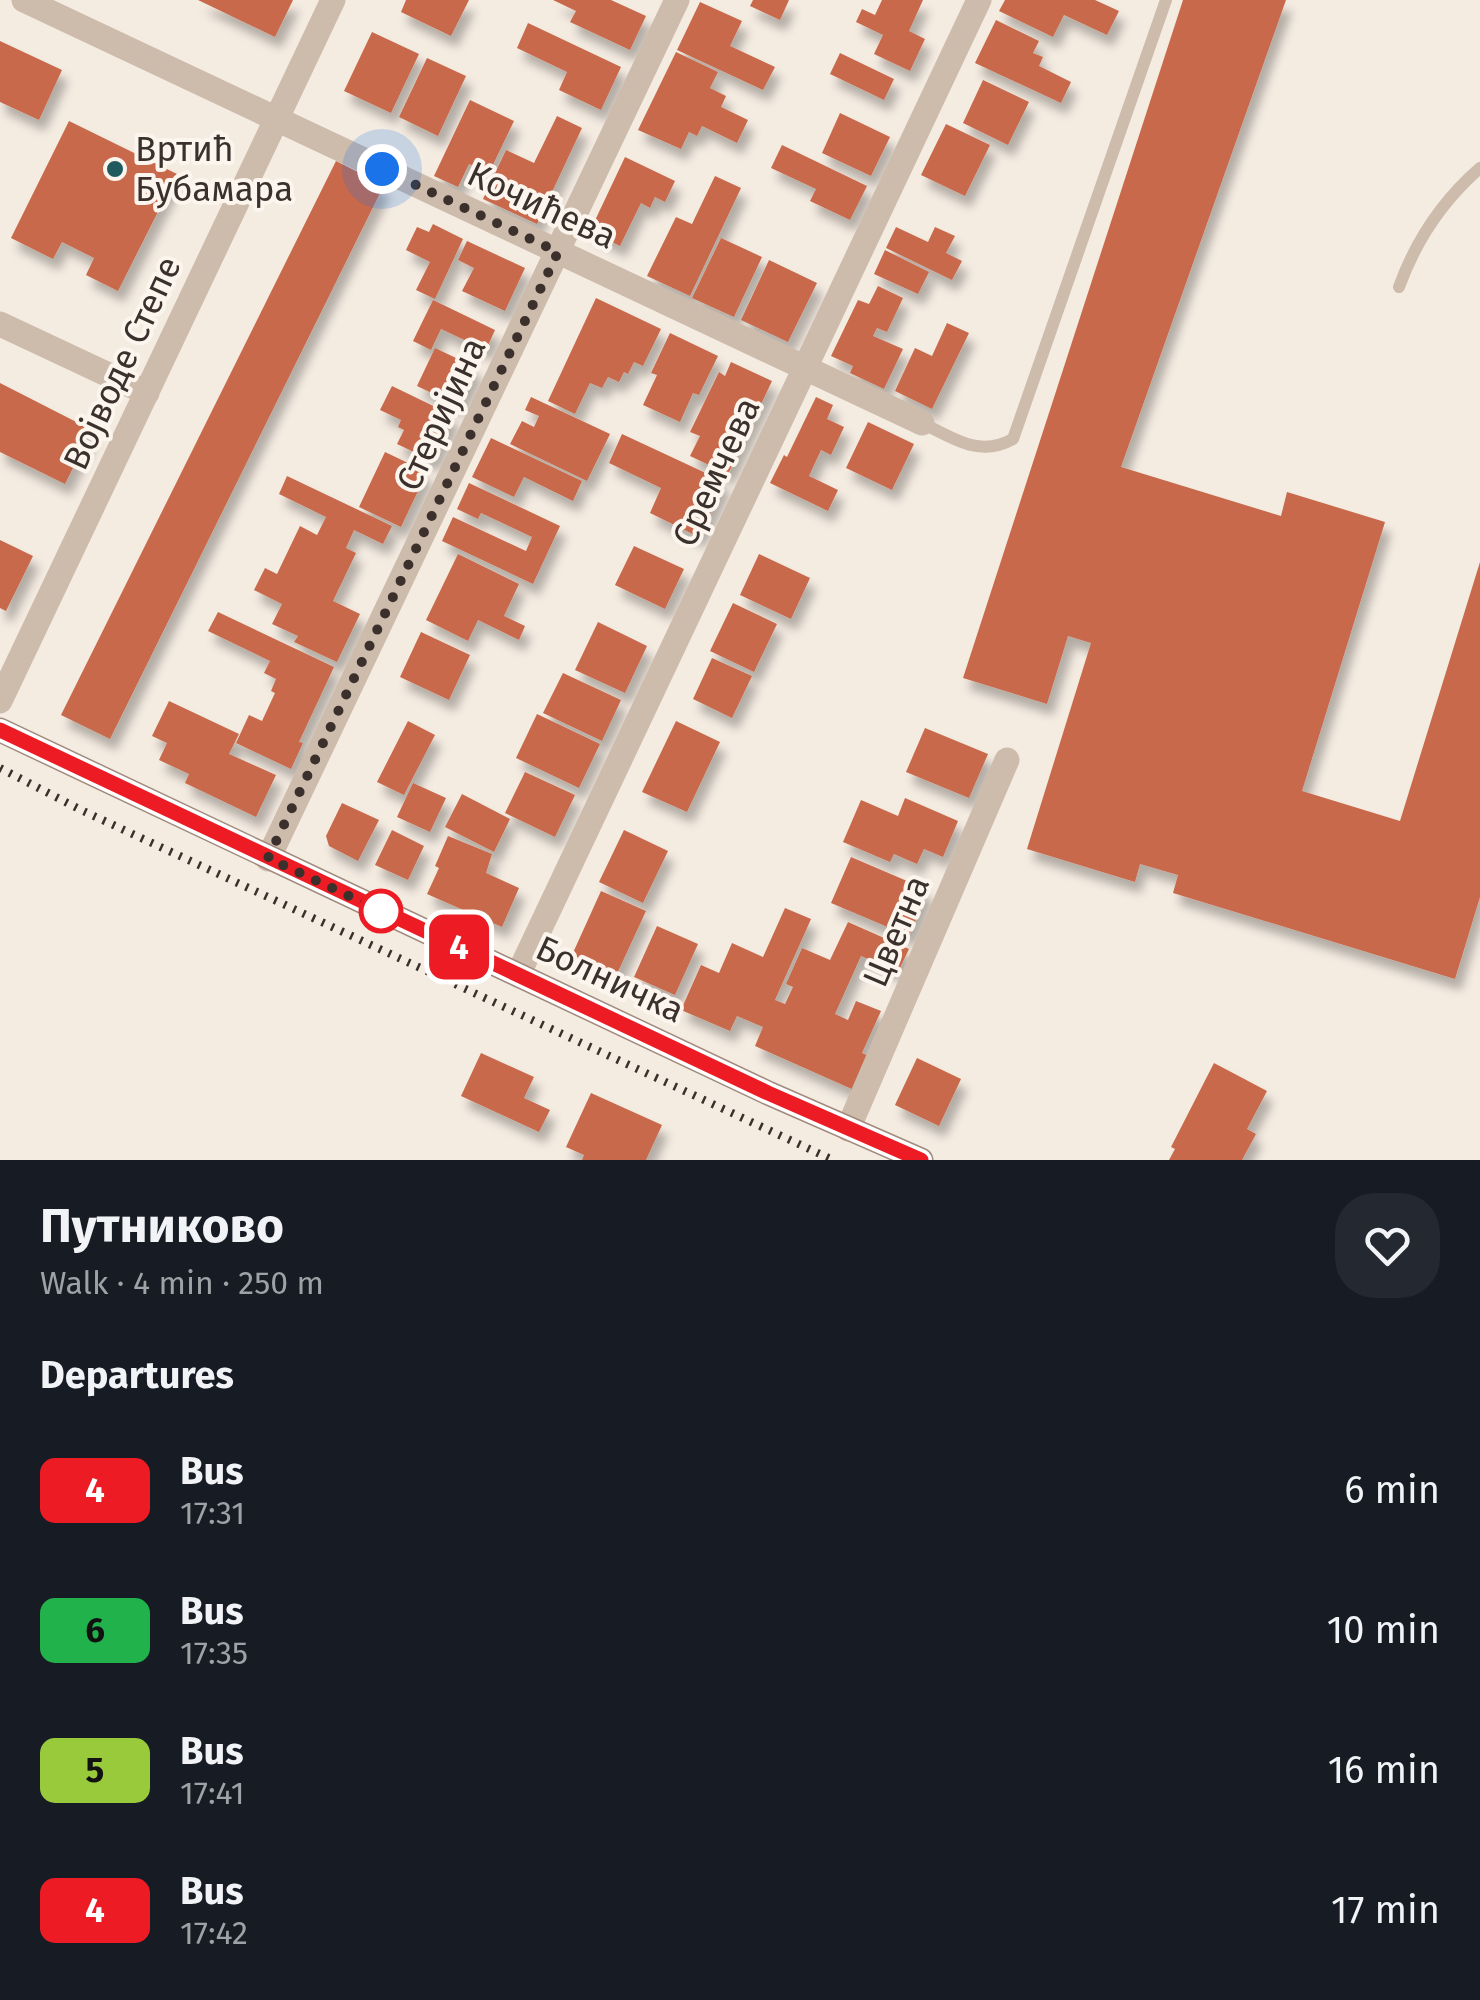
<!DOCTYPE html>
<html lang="en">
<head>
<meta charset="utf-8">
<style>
	body { margin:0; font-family:"Fira Sans",sans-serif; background:#242831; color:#f1f3f6; height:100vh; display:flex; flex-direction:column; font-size:38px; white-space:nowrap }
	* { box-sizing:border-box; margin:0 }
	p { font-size:32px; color:#9ea1a6 }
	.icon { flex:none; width:55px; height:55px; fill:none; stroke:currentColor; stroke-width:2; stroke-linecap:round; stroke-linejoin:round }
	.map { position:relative; height:1160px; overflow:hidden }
	.drawer { display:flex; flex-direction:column; background:#171b24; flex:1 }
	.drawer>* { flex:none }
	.badge { padding:0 20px; border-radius:15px; font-size:35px; line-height:65px }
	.you { position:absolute; width:50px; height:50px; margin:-25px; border:8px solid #fff; border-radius:50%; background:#1a73e8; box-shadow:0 0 0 15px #1a73e833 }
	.map>.badge { position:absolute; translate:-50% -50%; box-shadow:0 0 0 5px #fff }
	h2 { padding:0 40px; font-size:38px; line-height:90px }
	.round { display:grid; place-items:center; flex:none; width:105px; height:105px; border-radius:40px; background:#242831 }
	.head { display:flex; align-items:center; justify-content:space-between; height:170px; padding:0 40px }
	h1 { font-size:48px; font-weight:700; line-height:75px }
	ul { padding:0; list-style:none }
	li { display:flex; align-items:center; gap:30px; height:140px; padding:0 40px }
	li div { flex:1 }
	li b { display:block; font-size:38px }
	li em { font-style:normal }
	li .badge { min-width:110px; font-weight:700; text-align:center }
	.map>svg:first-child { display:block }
</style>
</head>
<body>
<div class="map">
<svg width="1480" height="1160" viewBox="0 0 1480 1160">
	<defs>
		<filter id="shadow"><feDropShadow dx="6" dy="11" stdDeviation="5" flood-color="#0004"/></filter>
	</defs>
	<rect width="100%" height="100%" fill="#f4ebe1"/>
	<path fill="#c8694b" filter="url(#shadow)" d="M 198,0 L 293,0 L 275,37 Z
		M 406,0 L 469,0 L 451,36 L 401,12 Z
		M 553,0 L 611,0 L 646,16 L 630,50 L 570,22 L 576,11 Z
		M 753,0 L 789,0 L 780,20 L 750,6 Z
		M 882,0 L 923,0 L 909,31 L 925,39 L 910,71 L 874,54 L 883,35 L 856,22 L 862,9 L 875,15 Z
		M 1005,0 L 1095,0 L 1119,11 L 1107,35 L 1064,15 L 1053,37 L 999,11 Z
		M 1183,0 L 1286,0 L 1121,467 L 1281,516 L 1287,492 L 1385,522 L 1302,791 L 1400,821 L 1480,562 L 1480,897 L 1455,979 L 1173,893 L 1178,875 L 1140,864 L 1135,882 L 1027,849 L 1091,643 L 1068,636 L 1047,704 L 963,678 Z
		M 700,2 L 742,21 L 730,46 L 775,67 L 763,90 L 677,50 Z
		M 996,20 L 1039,41 L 1033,53 L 1043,57 L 1039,66 L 1071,82 L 1061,103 L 975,63 Z
		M 528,23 L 621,67 L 601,110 L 559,90 L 567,72 L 517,48 Z
		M 372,32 L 419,54 L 391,113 L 344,91 Z
		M 0,41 L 62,70 L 39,120 L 0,102 Z
		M 676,52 L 718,72 L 710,88 L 726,96 L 721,107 L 748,120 L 737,143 L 702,126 L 697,136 L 689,132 L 681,149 L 638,130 Z
		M 840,53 L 894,79 L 884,100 L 830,74 Z
		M 427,58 L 466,76 L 438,136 L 399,117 Z
		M 983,80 L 1029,102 L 1008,145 L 963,123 Z
		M 470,100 L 514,121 L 489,173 L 469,164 L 458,187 L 434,176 Z
		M 840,113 L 890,137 L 871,176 L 822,153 Z
		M 557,116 L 582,128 L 537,224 L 483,199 L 506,150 L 534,163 Z
		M 69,121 L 177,174 L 118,291 L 86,275 L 94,258 L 62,242 L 53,259 L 11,238 Z
		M 946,124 L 990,145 L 965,196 L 921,175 Z
		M 782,145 L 867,186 L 850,220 L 810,201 L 816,189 L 771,168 Z
		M 625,157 L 675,181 L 665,202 L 655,197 L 650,208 L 641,203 L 620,246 L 590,231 Z
		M 336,161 L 384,185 L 110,739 L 61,715 Z
		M 715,176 L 741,188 L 690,296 L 647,276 L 676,217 L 692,224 Z
		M 433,224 L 463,239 L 435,299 L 416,290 L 430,262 L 406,250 L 417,227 L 429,232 Z
		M 896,227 L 928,242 L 935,227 L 955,236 L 946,253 L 962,261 L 952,280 L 886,248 Z
		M 721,238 L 762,257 L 734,317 L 692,298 Z
		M 467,241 L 525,268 L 505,311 L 462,291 L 474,268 L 458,260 Z
		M 885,250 L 929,272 L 918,294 L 874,274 Z
		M 769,260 L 817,283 L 788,342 L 741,320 Z
		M 878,286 L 903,298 L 887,332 L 877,328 L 873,336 L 903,349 L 884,389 L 850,373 L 853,366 L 831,356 L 858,300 L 869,304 Z
		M 596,298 L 661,329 L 643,366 L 634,362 L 628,374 L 624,372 L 619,382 L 608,377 L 602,388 L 590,383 L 575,414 L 548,401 Z
		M 433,300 L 495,330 L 486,350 L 441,329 L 431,350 L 413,341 Z
		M 947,323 L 969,333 L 932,409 L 895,391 L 915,348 L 932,356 Z
		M 670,333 L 718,356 L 699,395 L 693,393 L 680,422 L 643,405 L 657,375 L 651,373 Z
		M 435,348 L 477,368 L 459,406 L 417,386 Z
		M 731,362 L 772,381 L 728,474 L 690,456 L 700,436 L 690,432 L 719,372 L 725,376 Z
		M 0,383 L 92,430 L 65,484 L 0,452 Z
		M 392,386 L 454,416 L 433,461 L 397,444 L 404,430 L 398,427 L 401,420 L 380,410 Z
		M 531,397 L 610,434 L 587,481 L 510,444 L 522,421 L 534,427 L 539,416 L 525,410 Z
		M 816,397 L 833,405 L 827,419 L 844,427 L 831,455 L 821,450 L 809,476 L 838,490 L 828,511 L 770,483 L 784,455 L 787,457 Z
		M 868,422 L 914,444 L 892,490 L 846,468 Z
		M 622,434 L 725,482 L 699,537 L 650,513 L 661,488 L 609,463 Z
		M 491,438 L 582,481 L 573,501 L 524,477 L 514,497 L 472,477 Z
		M 385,452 L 427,472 L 401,527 L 359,507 Z
		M 287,476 L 392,526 L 383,544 L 354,530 L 346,548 L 356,553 L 333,601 L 360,614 L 337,662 L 294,642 L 298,636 L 272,624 L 282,604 L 254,590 L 265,568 L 277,574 L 300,526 L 317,535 L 326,517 L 279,494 Z
		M 469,483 L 560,526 L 533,584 L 442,541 L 453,517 L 526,551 L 532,537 L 481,513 L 478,519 L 457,509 Z
		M 0,540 L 33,556 L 6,611 L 0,608 Z
		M 634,546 L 684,569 L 665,609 L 615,585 Z
		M 458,554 L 519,584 L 504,616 L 525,626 L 519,640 L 478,620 L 468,641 L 426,620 Z
		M 759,554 L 810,578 L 791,619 L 740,595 Z
		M 733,603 L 777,624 L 754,672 L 710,651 Z
		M 218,612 L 334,667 L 299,742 L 303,743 L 291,769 L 236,743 L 249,715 L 262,721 L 275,693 L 271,691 L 276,679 L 264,673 L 270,661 L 208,631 Z
		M 598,622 L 647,646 L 625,693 L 575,670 Z
		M 421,632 L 470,655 L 449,700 L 400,677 Z
		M 712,658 L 752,676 L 732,718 L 693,699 Z
		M 563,673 L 621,700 L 602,741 L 543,713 Z
		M 169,701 L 239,734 L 229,754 L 276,775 L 256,817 L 185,783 L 189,774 L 159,760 L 167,743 L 152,736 Z
		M 537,714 L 600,744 L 579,788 L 516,758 Z
		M 408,721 L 435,735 L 404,795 L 377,782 Z
		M 676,721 L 720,742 L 687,812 L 642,792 Z
		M 925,728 L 988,754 L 969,798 L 906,772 Z
		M 525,772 L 575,795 L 555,837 L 505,813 Z
		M 413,783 L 446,798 L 430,832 L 397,817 Z
		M 462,794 L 510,819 L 494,852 L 445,827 Z
		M 905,798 L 958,821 L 943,857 L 924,849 L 917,864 L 894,854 L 890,862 L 843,842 L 861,800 L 898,816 Z
		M 342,803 L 379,820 L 358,861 L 329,846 L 326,836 Z
		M 392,830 L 424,846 L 408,880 L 375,865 Z
		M 624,830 L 668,851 L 643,903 L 599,882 Z
		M 448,836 L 492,854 L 486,873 L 519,888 L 502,927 L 427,894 L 439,868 L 435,866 Z
		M 851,857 L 928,890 L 909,936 L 831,903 Z
		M 601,891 L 646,911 L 616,976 L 572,955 Z
		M 785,908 L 811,919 L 775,1000 L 785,1004 L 793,987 L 786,984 L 802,948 L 830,960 L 848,922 L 909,949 L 898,972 L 861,956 L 835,1014 L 848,1020 L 856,1001 L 881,1011 L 862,1053 L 869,1056 L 854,1090 L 755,1046 L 763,1027 L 737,1016 L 730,1031 L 681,1010 L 701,965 L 719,973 L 732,943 L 763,957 Z
		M 657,926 L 698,944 L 675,995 L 634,977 Z
		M 481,1053 L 534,1077 L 524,1098 L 550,1110 L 539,1132 L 461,1096 Z
		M 917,1058 L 961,1079 L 939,1126 L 895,1105 Z
		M 1214,1063 L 1267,1091 L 1247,1129 L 1256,1134 L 1242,1160 L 1169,1160 L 1175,1149 L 1171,1147 Z
		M 591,1093 L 662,1125 L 646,1160 L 582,1160 L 584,1155 L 566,1147 Z"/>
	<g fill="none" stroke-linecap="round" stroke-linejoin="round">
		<path stroke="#cdbbac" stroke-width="12" d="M 1399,287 C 1416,240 1442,201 1480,168
			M 922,423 C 953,438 979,458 1013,439 L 1166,0"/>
		<path stroke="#cdbbac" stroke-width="25" d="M 24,0 L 922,423
			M 0,324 L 147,393
			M 0,701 L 333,0
			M 268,859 L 677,0
			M 518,975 L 979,0
			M 848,1129 L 1007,760"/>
		<path stroke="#a18a7d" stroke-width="25" d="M 0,730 L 768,1093 L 921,1160"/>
		<path stroke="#3b302b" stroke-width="8" stroke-dasharray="2.5 8" stroke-linecap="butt" d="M 0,768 L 81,810 L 833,1160"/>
	</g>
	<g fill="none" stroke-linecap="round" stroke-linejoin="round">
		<defs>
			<path id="line" d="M 0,730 L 768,1093 L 921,1160"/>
		</defs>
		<use href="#line" stroke="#fff" stroke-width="22"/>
		<use href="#line" stroke="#ed1c24" stroke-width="15"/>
		<path stroke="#3b302b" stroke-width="10" stroke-dasharray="0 18" d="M 381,911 L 268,858 L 558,252 L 382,169"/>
	</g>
	<circle fill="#1f5a5e" stroke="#fbf5ee" stroke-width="4" cx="115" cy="169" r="10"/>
	<circle fill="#fff" stroke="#ed1c24" stroke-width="5" cx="381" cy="911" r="20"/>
	<g text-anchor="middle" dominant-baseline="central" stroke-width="8" stroke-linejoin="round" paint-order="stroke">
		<g font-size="35" fill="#3b302b" stroke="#fbf5ee" text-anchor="start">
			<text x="135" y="149">Вртић<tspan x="135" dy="40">Бубамара</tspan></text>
		</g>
		<g font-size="35" fill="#3b302b" stroke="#fbf5ee">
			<text transform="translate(542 205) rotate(25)">Кочићева</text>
			<text transform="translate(122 363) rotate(-65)">Војводе Степе</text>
			<text transform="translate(441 414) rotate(-65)">Стеријина</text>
			<text transform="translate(716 472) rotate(-65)">Сремчева</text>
			<text transform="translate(896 931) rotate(-67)">Цветна</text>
			<text transform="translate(610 979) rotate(25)">Болничка</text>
		</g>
	</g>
</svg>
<div class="you" style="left:382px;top:169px"></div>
<b class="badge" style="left:459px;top:947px;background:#ed1c24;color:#fff">4</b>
</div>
<section class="drawer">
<div class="head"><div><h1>Путниково</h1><p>Walk · 4 min · 250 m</p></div><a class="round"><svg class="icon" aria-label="heart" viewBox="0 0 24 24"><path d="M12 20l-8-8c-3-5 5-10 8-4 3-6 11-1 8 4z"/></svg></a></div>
<h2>Departures</h2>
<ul>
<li><span class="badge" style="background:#ed1c24;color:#fff">4</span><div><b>Bus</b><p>17:31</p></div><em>6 min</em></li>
<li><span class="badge" style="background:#22b24c;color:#111">6</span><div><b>Bus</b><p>17:35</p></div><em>10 min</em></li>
<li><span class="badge" style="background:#99ca3c;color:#111">5</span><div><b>Bus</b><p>17:41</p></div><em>16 min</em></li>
<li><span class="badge" style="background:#ed1c24;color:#fff">4</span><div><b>Bus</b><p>17:42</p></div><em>17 min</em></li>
</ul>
</section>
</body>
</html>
